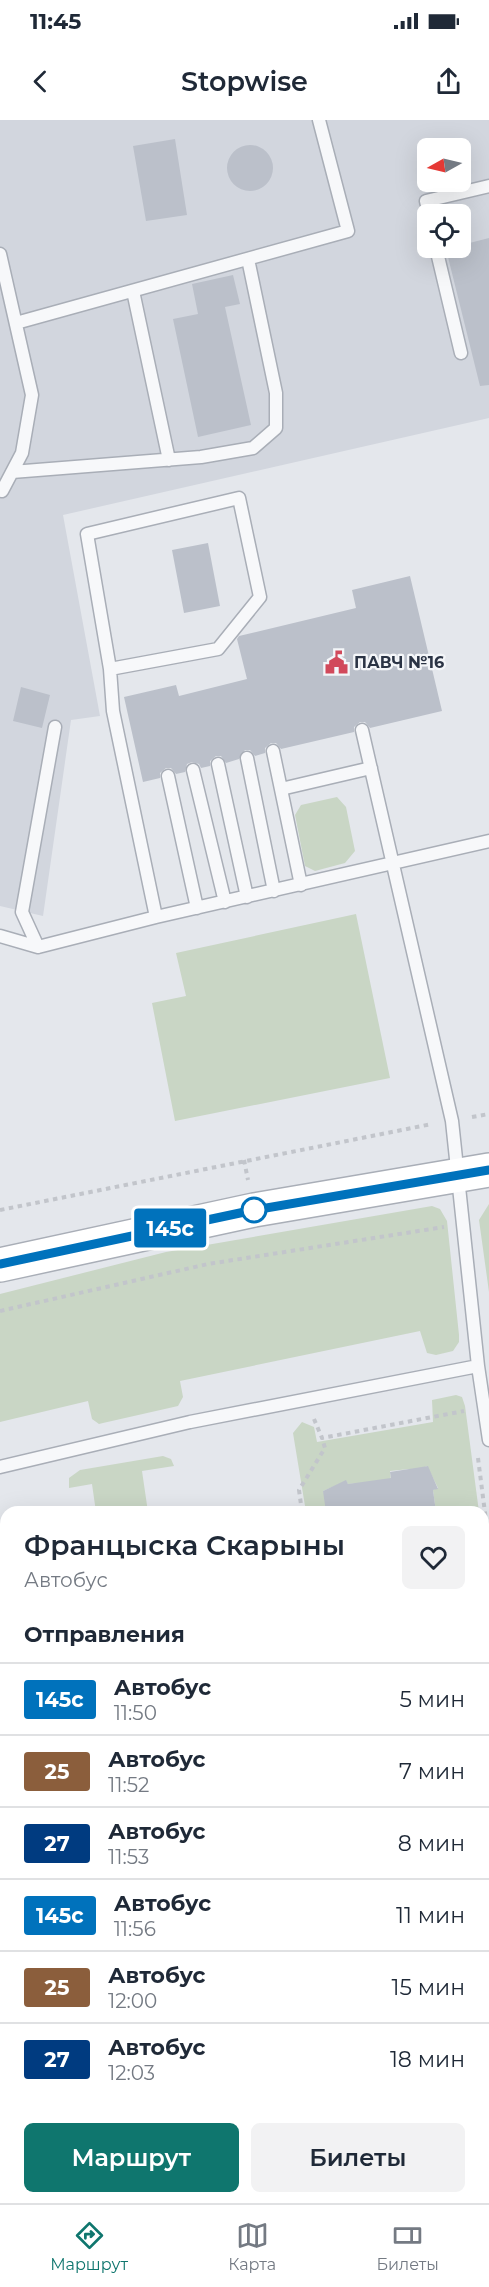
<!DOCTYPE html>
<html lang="ru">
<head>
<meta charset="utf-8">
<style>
	body { margin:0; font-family:Montserrat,sans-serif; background:#f2f2f3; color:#1f2937; height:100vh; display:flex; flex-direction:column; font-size:22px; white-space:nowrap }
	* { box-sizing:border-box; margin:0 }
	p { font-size:20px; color:#747a83 }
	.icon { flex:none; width:33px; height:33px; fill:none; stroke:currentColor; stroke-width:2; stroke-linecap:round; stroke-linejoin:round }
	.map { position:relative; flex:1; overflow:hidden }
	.drawer { position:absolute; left:0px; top:1386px; width:489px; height:698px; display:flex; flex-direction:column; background:#fff; border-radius:18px 18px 0 0; box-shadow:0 6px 24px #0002 }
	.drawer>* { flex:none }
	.badge { padding:0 12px; border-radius:4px; font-size:21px; line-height:39px }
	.needle { width:39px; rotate:262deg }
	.buttons { position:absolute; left:417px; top:18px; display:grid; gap:12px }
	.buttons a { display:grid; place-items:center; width:54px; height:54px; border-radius:9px; background:#fff; box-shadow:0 6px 24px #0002; font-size:30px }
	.map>.badge { position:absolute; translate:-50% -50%; box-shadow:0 0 0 3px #fff }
	h2 { padding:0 24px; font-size:22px; line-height:54px }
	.round { display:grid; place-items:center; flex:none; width:63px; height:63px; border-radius:9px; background:#f2f2f3 }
	.overview { display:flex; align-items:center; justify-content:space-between; height:102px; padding:0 24px }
	h1 { font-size:28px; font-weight:600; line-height:45px }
	.primary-button { display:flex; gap:12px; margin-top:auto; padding:12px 24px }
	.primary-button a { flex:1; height:69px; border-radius:9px; background:#0f766e; color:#fff; font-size:24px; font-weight:600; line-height:69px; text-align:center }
	.primary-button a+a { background:#f2f2f3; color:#1f2937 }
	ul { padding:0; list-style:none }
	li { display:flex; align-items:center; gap:18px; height:72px; padding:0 24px; border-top:2px solid #e0e1e3 }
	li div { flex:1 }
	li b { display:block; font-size:22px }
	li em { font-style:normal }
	li .badge { min-width:66px; font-weight:700; text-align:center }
	.status { display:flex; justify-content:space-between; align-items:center; height:42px; padding:0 30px; background:#fff; direction:ltr }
	.status svg { height:16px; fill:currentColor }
	header { display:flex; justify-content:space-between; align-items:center; height:78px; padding:0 24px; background:#fff; font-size:27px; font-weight:600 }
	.tab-bar { display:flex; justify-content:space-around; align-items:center; height:84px; border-top:2px solid #e0e1e3; background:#fff; font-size:16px; color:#747a83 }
	.tab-bar a { display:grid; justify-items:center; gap:3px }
	.tab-bar .on { color:#0f766e }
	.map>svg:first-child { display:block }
</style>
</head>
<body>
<div class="status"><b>11:45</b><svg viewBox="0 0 49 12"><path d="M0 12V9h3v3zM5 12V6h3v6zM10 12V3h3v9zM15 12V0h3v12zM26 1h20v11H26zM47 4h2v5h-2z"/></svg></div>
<header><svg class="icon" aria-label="back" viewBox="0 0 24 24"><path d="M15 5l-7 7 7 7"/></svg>Stopwise<svg class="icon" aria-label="share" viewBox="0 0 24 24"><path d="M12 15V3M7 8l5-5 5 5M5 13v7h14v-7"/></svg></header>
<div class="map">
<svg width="489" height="2083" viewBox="0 0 489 2083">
	<rect width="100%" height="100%" fill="#e4e7ec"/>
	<path fill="#d2d6de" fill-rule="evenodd" d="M 0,0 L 489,0 L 489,298 L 63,395 L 100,596 L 71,600 L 43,796 L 0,786 ZM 428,28 L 460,28 L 460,62 L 428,62 ZM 428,94 L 460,94 L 460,128 L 428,128 Z
		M 483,1751 L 489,1753 L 489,2083 L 236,2083 L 235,2078 L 483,2078 Z"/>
	<path fill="#c9d6c5" d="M 337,677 L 346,687 L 355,731 L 345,743 L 315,751 L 305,746 L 295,695 L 301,685 Z
		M 356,794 L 390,958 L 175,1001 L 152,883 L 186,876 L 176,833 Z
		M 489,1084 L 489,1172 L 479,1100 Z
		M 432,1086 L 440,1089 L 447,1101 L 459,1215 L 459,1222 L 453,1231 L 436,1235 L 427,1233 L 420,1211 L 180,1261 L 183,1277 L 178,1286 L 103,1303 L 99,1304 L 92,1299 L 88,1281 L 0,1302 L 0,1174 L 166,1132 Z
		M 456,1275 L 462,1277 L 465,1286 L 479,1392 L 436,1392 L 433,1370 L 438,1368 L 427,1346 L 411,1353 L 409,1349 L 390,1351 L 391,1361 L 348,1364 L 346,1361 L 323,1371 L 327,1379 L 326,1392 L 306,1392 L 293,1313 L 302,1302 L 314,1307 L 317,1322 L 433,1302 L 432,1280 Z
		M 163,1336 L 171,1339 L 174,1346 L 142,1351 L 148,1392 L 96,1392 L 92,1364 L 69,1368 L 69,1358 L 80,1350 Z
		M 483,1423 L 489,1469 L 489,1598 L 483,1596 Z
		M 0,1502 L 6,1503 L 6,1768 L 0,1744 Z
		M 483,1608 L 489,1608 L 489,1682 L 483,1681 Z
		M 483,1684 L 489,1686 L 489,1753 L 483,1751 Z
		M 76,2078 L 168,2078 L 169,2083 L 77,2083 Z"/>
	<path fill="#bbc0ca" d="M 175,19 L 187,95 L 146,101 L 133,26 Z
		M227 48a23 23 0 1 1 46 0a23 23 0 1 1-46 0Z
		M 489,118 L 489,265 L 480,266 L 446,129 Z
		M 233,155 L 240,184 L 225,187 L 251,305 L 198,317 L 173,199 L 198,194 L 192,164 Z
		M 208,423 L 220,486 L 184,493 L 172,430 Z
		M 410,456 L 442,591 L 370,608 L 365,602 L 360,602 L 354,607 L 354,612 L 281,629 L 276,623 L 271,623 L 265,628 L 265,633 L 255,636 L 250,630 L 245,630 L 239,639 L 226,643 L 221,636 L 216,636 L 210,641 L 210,646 L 201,648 L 199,644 L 192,642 L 187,644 L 185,652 L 176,654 L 171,648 L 166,648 L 160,653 L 160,658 L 143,662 L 124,577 L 176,565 L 179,576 L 247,559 L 237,519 L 239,516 L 356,488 L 352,470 Z
		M 21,567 L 50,575 L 42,608 L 13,601 Z
		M 428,1346 L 438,1369 L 433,1370 L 436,1392 L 326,1392 L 323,1371 L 346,1360 L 348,1364 L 391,1358 L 390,1352 Z"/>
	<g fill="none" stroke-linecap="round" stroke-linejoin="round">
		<defs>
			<path id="service" d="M 429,94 L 426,81 L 489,66
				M 436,128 L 461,233
				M 0,134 L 32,275 L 22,333 L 2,371
				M 133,171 L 169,340
				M 16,203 L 348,111 L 319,0
				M 12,352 L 201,337 L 253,328 L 276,308 L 276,273 L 248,139
				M 110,549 L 218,529 L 260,477 L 239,378 L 87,414 L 110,549 L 113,591 L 156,797
				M 362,610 L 452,1001 L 478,1246 L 489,1320
				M 273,631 L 301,765
				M 247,638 L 274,771
				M 218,644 L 247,777
				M 193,650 L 225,782
				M 168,656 L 197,788
				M 281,669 L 371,648
				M 0,816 L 38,827 L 156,797 L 489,721
				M 38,827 L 22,792 L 55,607
				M 0,1347 L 190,1302 L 478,1246
				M 310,2083 L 314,2078"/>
			<path id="secondary" d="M 0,1145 L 254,1090 L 489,1050"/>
		</defs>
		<use href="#service" stroke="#a9aeb7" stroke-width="15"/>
		<use href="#secondary" stroke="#a9aeb7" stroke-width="36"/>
		<path stroke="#c2c5cb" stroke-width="4" stroke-dasharray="4.5 4.5" stroke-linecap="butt" d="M 472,997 L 489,994
			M 244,1040 L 248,1060
			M 0,1090 L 432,1004
			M 0,1191 L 208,1144 L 444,1107
			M 314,1299 L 322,1318 L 464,1291
			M 478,1338 L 489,1424
			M 302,1392 L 299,1370 L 325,1328 L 322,1318
			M 0,1492 L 6,1494
			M 483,1601 L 489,1602
			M 483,1683 L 489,1684
			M 177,2078 L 178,2083
			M 276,2083 L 280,2078"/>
		<use href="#service" stroke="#f7f8fa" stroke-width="12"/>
		<use href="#secondary" stroke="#fff" stroke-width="33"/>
	</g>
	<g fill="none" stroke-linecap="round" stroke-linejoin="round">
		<defs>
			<path id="line" d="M 0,1144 L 254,1090 L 489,1050"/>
		</defs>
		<use href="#line" stroke="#fff" stroke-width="14"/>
		<use href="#line" stroke="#0072bc" stroke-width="9"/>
	</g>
	<defs>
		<symbol id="civic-bare" viewBox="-9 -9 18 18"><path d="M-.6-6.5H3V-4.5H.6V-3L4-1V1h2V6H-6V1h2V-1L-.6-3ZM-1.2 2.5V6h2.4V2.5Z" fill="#d1495b" stroke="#f4f6f9" stroke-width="2.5" paint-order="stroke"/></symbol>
	</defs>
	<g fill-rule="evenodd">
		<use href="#civic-bare" x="320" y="526" width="33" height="33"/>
	</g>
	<circle fill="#fff" stroke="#0072bc" stroke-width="3" cx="254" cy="1090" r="12"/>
	<g text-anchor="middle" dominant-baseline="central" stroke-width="4.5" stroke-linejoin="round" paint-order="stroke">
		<g font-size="16" font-weight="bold" fill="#2b3445" stroke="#f4f6f9" text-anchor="start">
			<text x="354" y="542">ПАВЧ №16</text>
		</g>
	</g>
</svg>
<div class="buttons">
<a><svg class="needle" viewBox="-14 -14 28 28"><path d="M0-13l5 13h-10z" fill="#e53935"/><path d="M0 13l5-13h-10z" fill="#747a83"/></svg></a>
<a><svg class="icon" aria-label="locate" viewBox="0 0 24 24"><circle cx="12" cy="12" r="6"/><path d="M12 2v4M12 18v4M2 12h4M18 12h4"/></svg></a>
</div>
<b class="badge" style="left:170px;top:1108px;background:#0072bc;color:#fff">145с</b>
<section class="drawer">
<div class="overview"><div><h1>Францыска Скарыны</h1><p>Автобус</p></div><a class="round"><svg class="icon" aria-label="heart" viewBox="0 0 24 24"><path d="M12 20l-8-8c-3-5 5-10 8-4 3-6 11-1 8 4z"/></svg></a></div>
<h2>Отправления</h2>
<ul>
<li><span class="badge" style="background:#0072bc;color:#fff">145с</span><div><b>Автобус</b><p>11:50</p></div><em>5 мин</em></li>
<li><span class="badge" style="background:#8b5e3c;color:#fff">25</span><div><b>Автобус</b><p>11:52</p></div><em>7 мин</em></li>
<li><span class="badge" style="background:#003b80;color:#fff">27</span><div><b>Автобус</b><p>11:53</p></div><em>8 мин</em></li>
<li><span class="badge" style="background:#0072bc;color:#fff">145с</span><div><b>Автобус</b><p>11:56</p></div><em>11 мин</em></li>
<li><span class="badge" style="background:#8b5e3c;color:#fff">25</span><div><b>Автобус</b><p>12:00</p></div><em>15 мин</em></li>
<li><span class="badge" style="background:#003b80;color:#fff">27</span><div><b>Автобус</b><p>12:03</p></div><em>18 мин</em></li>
</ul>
<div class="primary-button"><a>Маршрут</a><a>Билеты</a></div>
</section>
</div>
<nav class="tab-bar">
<a class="on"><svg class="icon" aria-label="directions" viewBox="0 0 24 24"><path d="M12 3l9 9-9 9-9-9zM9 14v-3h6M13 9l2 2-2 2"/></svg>Маршрут</a>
<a><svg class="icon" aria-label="map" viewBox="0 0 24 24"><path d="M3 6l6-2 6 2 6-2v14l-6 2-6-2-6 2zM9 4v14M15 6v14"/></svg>Карта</a>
<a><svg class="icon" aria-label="tickets" viewBox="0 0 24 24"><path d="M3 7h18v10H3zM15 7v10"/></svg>Билеты</a>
</nav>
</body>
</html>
